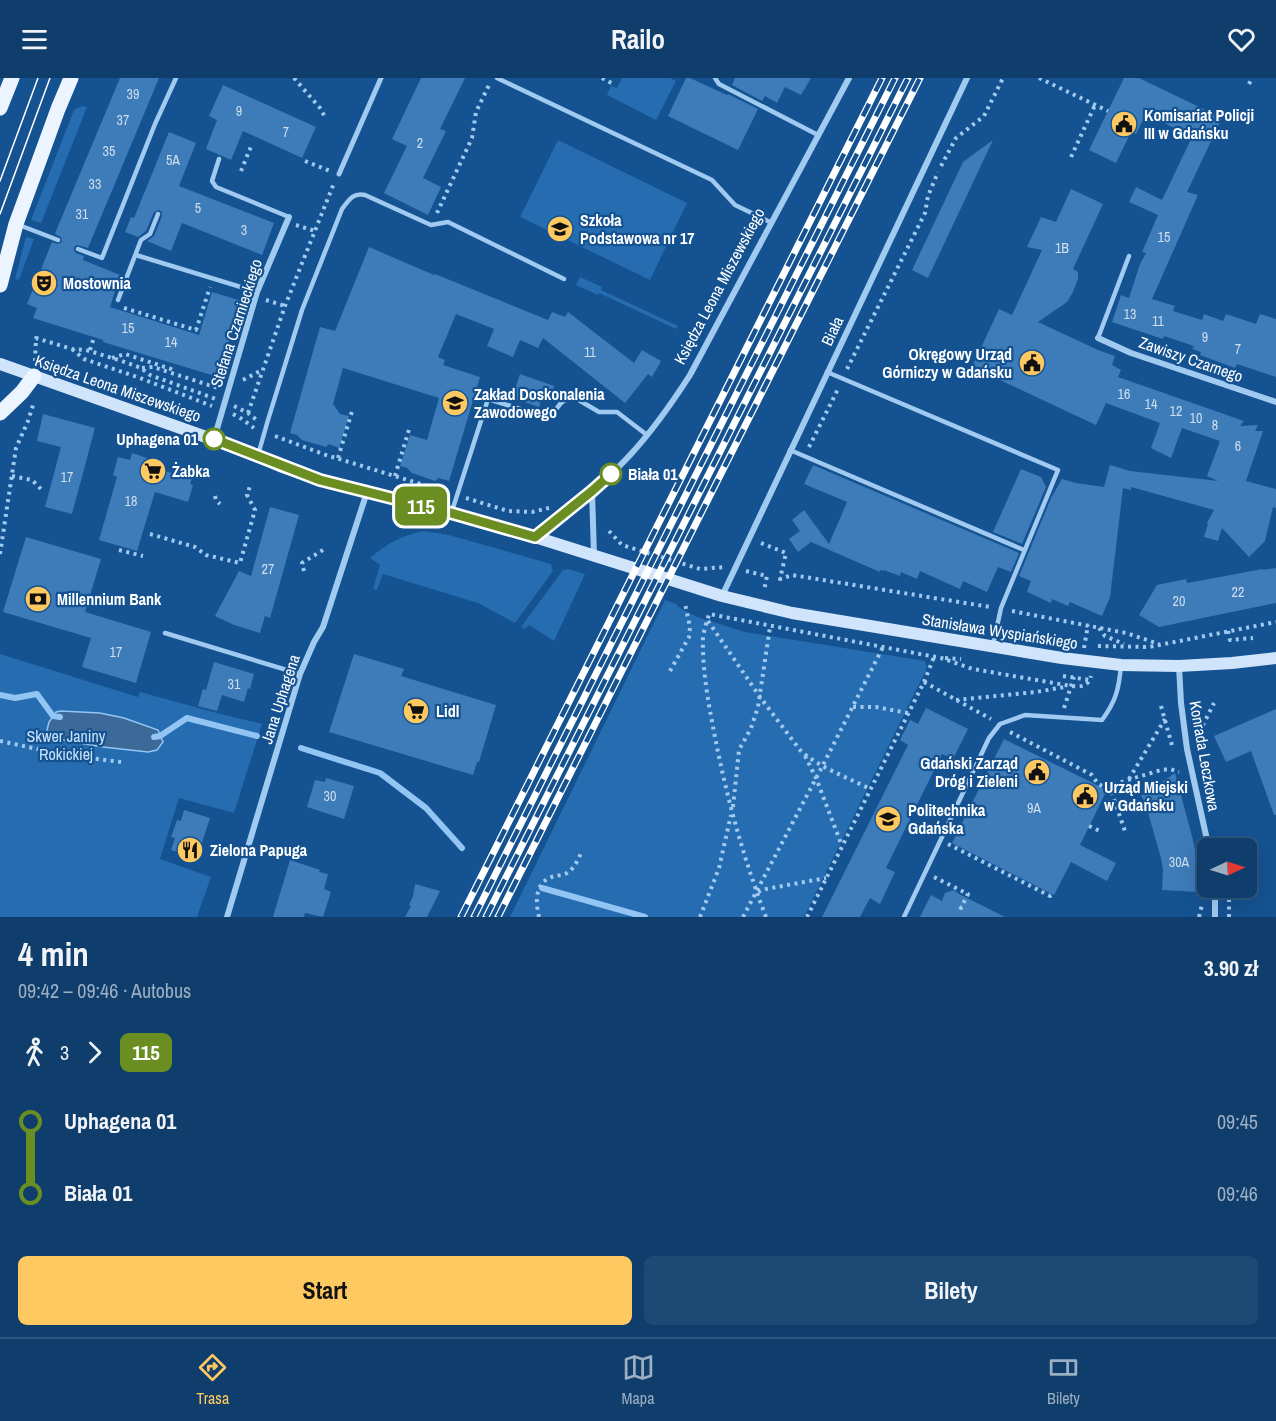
<!DOCTYPE html>
<html lang="pl">
<head>
<meta charset="utf-8">
<style>
	body { margin:0; font-family:"Archivo Narrow",sans-serif; background:#1d4975; color:#f1f3f6; height:100vh; display:flex; flex-direction:column; font-size:22px; white-space:nowrap }
	* { box-sizing:border-box; margin:0 }
	p { font-size:20px; color:#9baec2 }
	.icon { flex:none; width:33px; height:33px; fill:none; stroke:currentColor; stroke-width:2; stroke-linecap:round; stroke-linejoin:round }
	.map { position:relative; height:839px; overflow:hidden }
	.drawer { display:flex; flex-direction:column; background:#0f3e6d; flex:1 }
	.drawer>* { flex:none }
	.badge { padding:0 12px; border-radius:9px; font-size:21px; line-height:39px }
	.needle { width:39px; rotate:86deg }
	.fabs { position:absolute; left:1197px; top:760px; display:grid; gap:12px }
	.fabs a { display:grid; place-items:center; width:60px; height:60px; border-radius:9px; background:#0f3e6d; box-shadow:0 6px 24px #0002,0 0 0 2px #2f5780; font-size:30px }
	.map>.badge { position:absolute; translate:-50% -50%; box-shadow:0 0 0 3px #fff }
	.legs { display:flex; align-items:center; gap:9px; height:66px; padding:0 18px; font-size:20px }
	.legs p { margin-inline-start:auto }
	.headline { display:flex; align-items:center; justify-content:space-between; height:102px; padding:0 18px }
	h1 { font-size:33px; font-weight:700; line-height:45px }
	.button { display:flex; gap:12px; margin-top:auto; padding:12px 18px }
	.button a { flex:1; height:69px; border-radius:9px; background:#ffc961; color:#111; font-size:24px; font-weight:700; line-height:69px; text-align:center }
	.button a+a { background:#1d4975; color:#f1f3f6 }
	ul { padding:0 18px; list-style:none }
	li { display:flex; align-items:center; gap:21px; height:72px; font-size:22px }
	li i { display:grid; place-items:center; width:9px; height:100%; margin:0 8px; background:currentColor }
	li i::after { content:''; width:15px; height:15px; margin:-8px; border:4px solid; border-radius:50%; background:#0f3e6d }
	li p { margin-inline-start:auto }
	li:first-child i { background:linear-gradient(#0000 50%,currentColor 0) }
	li:last-child i { background:linear-gradient(currentColor 50%,#0000 0) }
	header { display:flex; justify-content:space-between; align-items:center; height:78px; padding:0 18px; background:#0f3e6d; font-size:27px; font-weight:700 }
	.dock { display:flex; justify-content:space-around; align-items:center; height:84px; border-top:2px solid #2f5780; background:#0f3e6d; font-size:16px; color:#9baec2 }
	.dock a { display:grid; justify-items:center; gap:3px }
	.dock .on { color:#ffc961 }
	.map>svg:first-child { display:block }
</style>
</head>
<body>
<header><svg class="icon" aria-label="menu" viewBox="0 0 24 24"><path d="M4 6h16M4 12h16M4 18h16"/></svg>Railo<svg class="icon" aria-label="heart" viewBox="0 0 24 24"><path d="M12 20l-8-8c-3-5 5-10 8-4 3-6 11-1 8 4z"/></svg></header>
<div class="map">
<svg width="1276" height="839" viewBox="0 0 1276 839">
	<rect width="100%" height="100%" fill="#145291"/>
	<path fill="#266cb0" d="M 622,0 L 670,0 L 676,3 L 656,42 L 607,17 L 611,8 L 617,10 Z
		M 82,28 L 87,29 L 41,145 L 31,142 L 74,32 Z
		M 558,62 L 687,125 L 650,202 L 520,139 Z
		M 26,159 L 34,161 L 19,202 L 15,201 Z
		M 580,199 L 602,209 L 601,212 L 678,248 L 676,251 L 599,215 L 598,217 L 576,207 Z
		M 423,453 L 449,457 L 551,486 L 553,493 L 515,545 L 478,525 L 383,496 L 377,512 L 373,511 L 380,487 L 370,480 C 386,466 403,457 423,453 Z
		M 568,491 L 585,496 L 554,563 L 529,547 L 525,551 L 521,549 L 563,492 Z
		M 665,522 L 676,526 L 680,530 L 697,539 L 745,554 L 925,583 L 927,590 L 804,839 L 510,839 Z
		M 0,576 L 138,619 L 140,614 L 213,634 L 262,646 L 234,735 L 179,720 L 160,781 L 211,799 L 197,839 L 0,839 Z"/>
	<path fill="#3c6997" stroke="#93c5f4" stroke-width="1.5" d="M 61,633 L 100,635 L 124,640 L 158,652 L 163,664 L 157,672 L 148,674 L 103,669 L 67,663 L 51,658 L 47,652 L 49,644 L 56,634 Z"/>
	<g fill="none" stroke-linecap="round" stroke-linejoin="round">
		<path stroke="#93c5f4" stroke-width="6" d="M 0,617 L 15,620 L 37,616 L 53,638 L 60,639
			M 154,659 L 160,658 L 187,640 L 257,658
			M 301,670 L 380,695 L 426,730 L 462,770
			M 542,810 L 645,839"/>
	</g>
	<path fill="#3d7bb9" d="M 120,0 L 159,0 L 88,170 L 77,167 L 74,169 L 74,172 L 76,175 L 84,178 L 83,182 L 120,197 L 110,229 L 199,257 L 212,214 L 242,223 L 218,299 L 103,264 L 103,262 L 33,240 L 37,230 L 27,226 L 52,164 L 58,166 L 62,164 L 61,159 L 55,156 L 56,153 Z
		M 421,0 L 465,0 L 440,51 L 446,53 L 423,100 L 441,109 L 428,137 L 384,115 L 407,68 L 392,61 Z
		M 686,0 L 690,0 L 727,17 L 728,16 L 758,31 L 738,72 L 668,38 Z
		M 735,0 L 811,0 L 801,17 L 785,9 L 777,25 L 765,18 L 762,23 L 732,7 Z
		M 1124,0 L 1139,0 L 1222,40 L 1187,114 L 1198,117 L 1152,221 L 1175,228 L 1173,233 L 1202,242 L 1204,236 L 1223,243 L 1226,236 L 1256,246 L 1260,236 L 1276,241 L 1276,299 L 1237,286 L 1235,290 L 1200,277 L 1201,274 L 1192,271 L 1194,268 L 1164,258 L 1163,261 L 1112,244 L 1121,217 L 1129,220 L 1140,186 L 1146,175 L 1142,174 L 1158,137 L 1129,124 L 1136,109 L 1162,122 L 1192,59 L 1146,36 L 1136,56 L 1131,54 L 1116,85 L 1089,72 Z
		M 223,7 L 316,49 L 302,80 L 243,53 L 231,82 L 206,71 L 217,42 L 209,38 Z
		M 169,54 L 196,65 L 179,108 L 274,145 L 262,177 L 182,145 L 171,173 L 147,163 L 154,158 L 162,138 L 162,134 L 159,132 L 154,134 L 146,153 L 138,159 L 125,154 L 131,139 L 134,140 Z
		M 993,62 L 928,200 L 912,192 L 963,84 Z
		M 1071,111 L 1103,126 L 1073,191 L 1078,194 L 1078,201 L 1072,216 L 1067,224 L 1038,244 L 1098,272 L 1115,278 L 1112,287 L 1121,292 L 1118,299 L 1244,343 L 1240,348 L 1258,347 L 1255,353 L 1263,353 L 1246,403 L 1276,411 L 1276,430 L 1273,429 L 1265,463 L 1249,479 L 1222,450 L 1218,463 L 1204,459 L 1208,446 L 1207,445 L 1214,432 L 1131,409 L 1131,412 L 1123,410 L 1110,519 L 1102,538 L 1070,524 L 1068,528 L 1052,521 L 1051,525 L 1027,514 L 1031,503 L 1019,498 L 1051,420 L 1062,401 L 1076,405 L 1104,409 L 1110,387 L 1130,393 L 1218,403 L 1207,398 L 1220,363 L 1182,350 L 1171,380 L 1151,370 L 1160,345 L 1106,325 L 1096,347 L 972,289 L 999,231 L 1012,237 L 1042,172 L 1027,169 L 1041,139 L 1056,144 Z
		M 369,169 L 434,197 L 435,196 L 548,242 L 552,234 L 565,239 L 568,234 L 634,285 L 642,272 L 661,283 L 652,299 L 648,296 L 625,325 L 543,260 L 538,270 L 520,262 L 513,279 L 487,268 L 494,251 L 456,236 L 438,279 L 445,282 L 443,287 L 480,299 L 449,403 L 438,400 L 435,403 L 412,395 L 407,390 L 400,388 L 410,357 L 427,362 L 439,320 L 343,290 L 333,326 L 340,336 L 349,338 L 339,370 L 329,366 L 326,369 L 302,362 L 297,357 L 290,355 L 320,249 L 335,253 Z
		M 520,296 L 554,308 L 550,322 L 542,319 L 539,329 L 512,320 Z
		M 43,336 L 95,350 L 72,436 L 45,429 L 61,369 L 37,363 Z
		M 132,375 L 147,380 L 145,387 L 192,401 L 190,406 L 193,407 L 188,424 L 155,414 L 137,473 L 99,462 L 117,399 L 113,397 L 118,379 L 130,382 Z
		M 813,387 L 1019,475 L 1011,494 L 998,489 L 987,514 L 963,503 L 960,511 L 920,493 L 917,501 L 901,494 L 900,498 L 884,492 L 883,493 L 880,492 L 880,494 L 811,464 L 798,474 L 789,461 L 800,453 L 792,442 L 804,432 L 829,466 L 847,424 L 804,406 Z
		M 1021,391 L 1041,399 L 1046,409 L 1022,466 L 993,454 Z
		M 270,429 L 299,437 L 270,540 L 265,538 L 260,555 L 234,547 L 215,538 L 239,493 L 251,498 Z
		M 26,459 L 101,481 L 85,534 L 151,554 L 136,605 L 82,589 L 91,560 L 3,534 Z
		M 1276,490 L 1276,525 L 1159,549 L 1139,537 L 1157,507 L 1186,501 L 1187,505 L 1263,491 L 1263,492 Z
		M 354,576 L 404,591 L 401,598 L 496,627 L 479,684 L 477,684 L 473,697 L 329,654 Z
		M 214,584 L 254,596 L 250,611 L 248,610 L 244,624 L 222,617 L 217,633 L 198,628 L 203,611 L 206,612 Z
		M 926,630 L 968,651 L 953,681 L 942,676 L 886,790 L 895,794 L 880,826 L 870,820 L 860,839 L 822,839 L 908,667 L 900,662 L 910,642 L 918,646 Z
		M 1276,631 L 1276,737 L 1274,737 L 1251,673 L 1226,684 L 1214,658 Z
		M 1004,661 L 1107,712 L 1080,767 L 1116,785 L 1107,803 L 1071,784 L 1054,817 L 952,765 Z
		M 1175,695 L 1193,762 L 1197,784 L 1197,814 L 1162,812 L 1163,792 L 1161,780 L 1145,724 L 1141,718 Z
		M 326,700 L 354,708 L 344,741 L 307,729 L 315,702 L 325,704 Z
		M 184,732 L 210,740 L 197,780 L 171,772 L 175,760 L 171,759 L 177,742 L 181,743 Z
		M 290,782 L 320,792 L 319,794 L 328,796 L 324,811 L 331,814 L 323,839 L 305,835 L 304,839 L 273,839 Z
		M 415,806 L 440,813 L 427,839 L 405,839 L 411,828 L 409,827 L 413,818 Z
		M 954,812 L 959,816 L 1005,839 L 920,839 L 931,817 L 942,823 L 945,815 Z"/>
	<g fill="none" stroke-linecap="round" stroke-linejoin="round">
		<path stroke="#a1caf1" stroke-width="4" stroke-dasharray="3 4.5" stroke-linecap="butt" d="M 294,0 L 320,30 L 325,39
			M 602,0 L 615,7
			M 1039,0 L 1108,33
			M 1249,6 L 1252,0
			M 1071,79 L 1095,27
			M 305,83 L 330,93
			M 941,88 L 956,60 L 984,38 L 1003,0
			M 241,93 L 252,66
			M 437,135 L 472,60 L 476,34 L 489,7
			M 296,147 L 315,153
			M 266,222 L 285,228
			M 124,230 L 196,252 L 210,209
			M 72,271 L 84,281 L 140,300 L 212,328
			M 90,272 L 94,259
			M 112,280 L 125,276 L 171,291 L 175,294
			M 35,283 L 36,260 L 72,271 L 86,272 L 122,283 L 141,290 L 150,297 L 216,321
			M 142,290 L 153,289 L 218,310
			M 847,291 L 925,135 L 928,118 L 938,94
			M 243,302 L 262,292
			M 234,328 L 248,335 L 258,343
			M 248,335 L 285,228 L 334,105
			M 233,336 L 242,341 L 254,350
			M 275,358 L 326,377 L 447,414
			M 809,369 L 839,309
			M 338,380 L 353,330
			M 12,398 L 32,402 L 42,412
			M 395,398 L 410,348
			M 215,418 L 216,422 L 220,426
			M 466,420 L 508,433 L 532,434 L 549,430
			M 609,453 L 622,467 L 700,491 L 724,489
			M 150,456 L 195,469 L 206,477 L 240,485 L 255,432 L 247,417 L 250,408
			M 761,465 L 786,475 L 780,501 L 792,497 L 990,529
			M 119,472 L 143,478
			M 0,476 L 16,370 L 28,343 L 33,327
			M 304,493 L 302,485 L 326,470
			M 746,493 L 767,498 L 764,513
			M 1012,533 L 1126,555 L 1159,566
			M 708,543 L 760,619 L 800,672 C 816,688 849,700 870,711
			M 1099,550 L 1105,558 L 1124,566
			M 1228,553 L 1230,562 L 1253,560
			M 1098,568 L 1149,569 L 1276,544
			M 1084,570 L 1088,547
			M 945,580 L 961,581
			M 670,593 L 689,559 L 690,549 L 685,526
			M 1063,598 L 1090,602
			M 924,604 L 991,641
			M 956,622 L 1036,614 L 1065,609
			M 1161,628 L 1173,671
			M 853,629 L 876,629 L 908,635
			M 1064,630 L 1074,599
			M 1010,654 L 1092,697 L 1098,706 L 1105,709 L 1161,692 L 1170,691 L 1179,694
			M 1199,662 L 1203,647 L 1214,625
			M 0,663 L 65,677 L 121,684
			M 805,678 L 816,700 L 842,768
			M 1129,701 L 1165,641
			M 1109,707 L 1126,756
			M 733,729 L 739,672 L 751,650 L 758,629 L 770,549
			M 1089,748 L 1102,754
			M 948,766 L 1050,818 L 1051,816
			M 1200,780 L 1203,808
			M 934,799 L 968,816 L 961,830 L 958,828
			M 758,814 L 766,811 L 826,800
			M 539,839 C 536,826 534,808 549,800 C 555,797 562,798 567,795 C 574,791 578,782 581,775
			M 700,839 L 719,790 L 731,737
			M 743,839 L 823,687 L 883,569
			M 766,839 C 743,779 726,717 714,654 C 708,623 702,590 703,559 C 704,551 707,544 709,536 L 941,580 L 973,591 L 1071,608 C 1081,609 1088,609 1091,598
			M 807,839 L 924,604 L 934,579
			M 1199,839 L 1202,827
			M 1229,839 L 1229,810"/>
		<path stroke="#a1caf1" stroke-width="4.5" d="M 497,0 L 712,102 L 735,127 L 772,145
			M 715,0 L 719,6 L 818,57
			M 219,81 L 212,103 L 216,109 L 289,139
			M 19,147 L 58,162
			M 78,171 L 102,180 L 155,46 L 176,0
			M 136,177 L 257,214
			M 118,222 L 141,162 L 150,156 L 158,136
			M 1098,260 L 1129,178
			M 827,294 L 1058,392 L 1001,530 L 993,567
			M 790,372 L 1024,472
			M 258,377 L 268,342 L 302,232 L 342,131 C 349,122 353,114 365,117 L 431,147 L 448,144 L 564,201
			M 452,433 L 488,321 L 549,340 L 561,325 L 567,321 L 577,321 L 599,334 L 617,334 L 647,357
			M 165,555 L 300,596
			M 904,839 L 989,660 L 1000,646 L 1025,637 L 1102,642 C 1116,623 1119,611 1121,587"/>
		<path stroke="#a1caf1" stroke-width="5" d="M 339,96 L 381,0"/>
		<path stroke="#a1caf1" stroke-width="6" d="M 1098,260 L 1131,275 L 1276,324
			M 214,361 L 257,214 L 289,139
			M 592,413 L 594,477
			M 535,458 C 567,431 603,407 631,376 C 653,352 672,325 690,297 L 849,0
			M 722,518 L 967,0
			M 1179,588 L 1181,625 L 1187,671 L 1209,771
			M 227,839 L 300,596 L 314,564 L 323,549 L 367,414
			M 1215,839 L 1215,810"/>
		<path stroke="#d0e5fc" stroke-width="12" d="M 0,286 L 251,375 L 280,388 L 320,402 L 451,435 L 535,459 L 722,518 L 792,535 L 1062,580 L 1121,587 L 1179,588 L 1232,585 L 1276,580"/>
		<path stroke="#ebf4ff" stroke-width="15" d="M 0,30 L 12,0
			M 0,207 L 16,146 L 58,31 L 71,0
			M 0,335 L 22,314 L 34,298"/>
		<path stroke="#fff" stroke-width="1.5" d="M 0,103 L 38,0
			M 0,136 L 50,0"/>
		<defs>
			<path id="rail" d="M 461,839 L 882,0
				M 474,839 L 895,0
				M 486,839 L 908,0
				M 498,839 L 920,0"/>
		</defs>
		<use href="#rail" stroke="#fff" stroke-width="7"/>
		<use href="#rail" stroke="#145291" stroke-width="4.5" stroke-dasharray="14" stroke-linecap="butt"/>
	</g>
	<g fill="none" stroke-linecap="round" stroke-linejoin="round">
		<defs>
			<path id="line-1" d="M 214,361 L 320,402 L 451,435 L 535,459 L 592,413 L 611,396"/>
		</defs>
		<use href="#line-1" stroke="#fff" stroke-width="14"/>
		<use href="#line-1" stroke="#6b8e23" stroke-width="9"/>
	</g>
	<defs>
		<symbol id="civic-disc" viewBox="-11 -11 22 22"><circle r="9.5" fill="#ffc961" stroke="#145291"/><path d="M-.6-6.5H3V-4.5H.6V-3L4-1V1h2V6H-6V1h2V-1L-.6-3ZM-1.2 2.5V6h2.4V2.5Z" fill="#111"/></symbol>
		<symbol id="school-disc" viewBox="-11 -11 22 22"><circle r="9.5" fill="#ffc961" stroke="#145291"/><path d="M0-5L7-2L0 1L-7-2ZM-4 1L0 2.5L4 1V4Q0 6-4 4Z" fill="#111"/></symbol>
		<symbol id="theatre-disc" viewBox="-11 -11 22 22"><circle r="9.5" fill="#ffc961" stroke="#145291"/><path d="M-5-5.5Q0-4 5-5.5V0Q5 5 0 6Q-5 5-5 0ZM-3.3-2.5H-1v1.5H-3.3ZM1-2.5H3.3v1.5H1ZM-2.8 1Q0 5.5 2.8 1Z" fill="#111"/></symbol>
		<symbol id="university-disc" viewBox="-11 -11 22 22"><circle r="9.5" fill="#ffc961" stroke="#145291"/><path d="M0-5L7-2L0 1L-7-2ZM-4 1L0 2.5L4 1V4Q0 6-4 4Z" fill="#111"/></symbol>
		<symbol id="supermarket-disc" viewBox="-11 -11 22 22"><circle r="9.5" fill="#ffc961" stroke="#145291"/><path d="M-6-5.5h2.5l.6 2H6L4.5 2H-2.5L-4.4-4H-6ZM-1.5 3.2a1.3 1.3 0 1 0 .1 0ZM3 3.2a1.3 1.3 0 1 0 .1 0Z" fill="#111"/></symbol>
		<symbol id="bank-disc" viewBox="-11 -11 22 22"><circle r="9.5" fill="#ffc961" stroke="#145291"/><path d="M-6-4H6V4H-6ZM0-2.3a2.3 2.3 0 1 0 0 4.6a2.3 2.3 0 1 0 0-4.6Z" fill="#111"/></symbol>
		<symbol id="restaurant-disc" viewBox="-11 -11 22 22"><circle r="9.5" fill="#ffc961" stroke="#145291"/><path d="M-5-6h1v4h1v-4h1v4h1v-4h1v5L-1.5 .5V6h-2V.5L-5-1ZM5-6V6H3V1.5H1.5Q1.5-4 5-6Z" fill="#111"/></symbol>
	</defs>
	<g fill-rule="evenodd">
		<use href="#civic-disc" x="1109" y="31" width="30" height="30"/>
		<use href="#school-disc" x="545" y="136" width="30" height="30"/>
		<use href="#theatre-disc" x="29" y="190" width="30" height="30"/>
		<use href="#civic-disc" x="1017" y="270" width="30" height="30"/>
		<use href="#university-disc" x="440" y="310" width="30" height="30"/>
		<use href="#supermarket-disc" x="138" y="378" width="30" height="30"/>
		<use href="#bank-disc" x="23" y="506" width="30" height="30"/>
		<use href="#supermarket-disc" x="401" y="618" width="30" height="30"/>
		<use href="#civic-disc" x="1022" y="679" width="30" height="30"/>
		<use href="#civic-disc" x="1070" y="703" width="30" height="30"/>
		<use href="#university-disc" x="873" y="726" width="30" height="30"/>
		<use href="#restaurant-disc" x="175" y="757" width="30" height="30"/>
	</g>
	<g fill="#fff" stroke="#6b8e23" stroke-width="3">
		<circle cx="214" cy="361" r="10"/>
		<circle cx="611" cy="396" r="10"/>
	</g>
	<g text-anchor="middle" dominant-baseline="central" stroke-width="4.5" stroke-linejoin="round" paint-order="stroke">
		<g font-size="14" fill="#cedeee">
			<text x="133" y="16">39</text>
			<text x="239" y="33">9</text>
			<text x="123" y="42">37</text>
			<text x="286" y="54">7</text>
			<text x="420" y="65">2</text>
			<text x="109" y="73">35</text>
			<text x="173" y="82">5A</text>
			<text x="95" y="106">33</text>
			<text x="198" y="130">5</text>
			<text x="82" y="136">31</text>
			<text x="244" y="152">3</text>
			<text x="1164" y="159">15</text>
			<text x="1062" y="170">1B</text>
			<text x="1130" y="236">13</text>
			<text x="1158" y="243">11</text>
			<text x="128" y="250">15</text>
			<text x="1205" y="259">9</text>
			<text x="171" y="264">14</text>
			<text x="1238" y="271">7</text>
			<text x="590" y="274">11</text>
			<text x="1124" y="316">16</text>
			<text x="1151" y="326">14</text>
			<text x="1176" y="333">12</text>
			<text x="1196" y="340">10</text>
			<text x="1215" y="347">8</text>
			<text x="1238" y="368">6</text>
			<text x="67" y="399">17</text>
			<text x="131" y="423">18</text>
			<text x="268" y="491">27</text>
			<text x="1238" y="514">22</text>
			<text x="1179" y="523">20</text>
			<text x="116" y="574">17</text>
			<text x="234" y="606">31</text>
			<text x="330" y="718">30</text>
			<text x="1034" y="730">9A</text>
			<text x="1179" y="784">30A</text>
		</g>
		<g font-size="16" font-weight="bold" fill="#fff" stroke="#145291" text-anchor="start">
			<text x="1144" y="37">Komisariat Policji<tspan x="1144" dy="18">III w Gdańsku</tspan></text>
			<text x="580" y="142">Szkoła<tspan x="580" dy="18">Podstawowa nr 17</tspan></text>
			<text x="63" y="205">Mostownia</text>
			<text x="1012" y="276" text-anchor="end">Okręgowy Urząd<tspan x="1012" dy="18">Górniczy w Gdańsku</tspan></text>
			<text x="474" y="316">Zakład Doskonalenia<tspan x="474" dy="18">Zawodowego</tspan></text>
			<text x="172" y="393">Żabka</text>
			<text x="57" y="521">Millennium Bank</text>
			<text x="436" y="633">Lidl</text>
			<text x="1018" y="685" text-anchor="end">Gdański Zarząd<tspan x="1018" dy="18">Dróg i Zieleni</tspan></text>
			<text x="1104" y="709">Urząd Miejski<tspan x="1104" dy="18">w Gdańsku</tspan></text>
			<text x="908" y="732">Politechnika<tspan x="908" dy="18">Gdańska</tspan></text>
			<text x="210" y="772">Zielona Papuga</text>
		</g>
		<g font-size="16" fill="#fff" stroke="#145291">
			<text transform="translate(719 208) rotate(-62)">Księdza Leona Miszewskiego</text>
			<text transform="translate(236 245) rotate(-72)">Stefana Czarnieckiego</text>
			<text transform="translate(832 253) rotate(-65)">Biała</text>
			<text transform="translate(1191 281) rotate(19)">Zawiszy Czarnego</text>
			<text transform="translate(118 310) rotate(19)">Księdza Leona Miszewskiego</text>
			<text transform="translate(1000 553) rotate(9)">Stanisława Wyspiańskiego</text>
			<text transform="translate(280 621) rotate(-72)">Jana Uphagena</text>
			<text transform="translate(1205 678) rotate(80)">Konrada Leczkowa</text>
		</g>
		<g font-size="16" font-weight="bold" fill="#fff" stroke="#145291" text-anchor="end">
			<text x="198" y="361">Uphagena 01</text>
			<text x="628" y="396" text-anchor="start">Biała 01</text>
		</g>
		<g font-size="16" fill="#c8e3fc" stroke="#145291">
			<text x="66" y="658">Skwer Janiny<tspan x="66" dy="18">Rokickiej</tspan></text>
		</g>
	</g>
</svg>
<div class="fabs">
<a><svg class="needle" viewBox="-14 -14 28 28"><path d="M0-13l5 13h-10z" fill="#e53935"/><path d="M0 13l5-13h-10z" fill="#9baec2"/></svg></a>
</div>
<b class="badge" style="left:421px;top:428px;background:#6b8e23;color:#fff">115</b>
</div>
<section class="drawer">
<div class="headline"><div><h1>4 min</h1><p>09:42 – 09:46 · Autobus</p></div><b>3.90 zł</b></div>
<div class="legs"><svg class="icon" aria-label="walk" viewBox="0 0 24 24"><circle cx="13" cy="4" r="2"/><path d="M13 8l-2 6 4 7M11 14l-3 7M7 12l3-4h3l4 4"/></svg>3<svg class="icon" aria-label="forward" viewBox="0 0 24 24"><path d="M9 5l7 7-7 7"/></svg><b class="badge" style="background:#6b8e23;color:#fff">115</b></div>
<ul>
<li><i style="color:#6b8e23"></i><b>Uphagena 01</b><p>09:45</p></li>
<li><i style="color:#6b8e23"></i><b>Biała 01</b><p>09:46</p></li>
</ul>
<div class="button"><a>Start</a><a>Bilety</a></div>
</section>
<nav class="dock">
<a class="on"><svg class="icon" aria-label="directions" viewBox="0 0 24 24"><path d="M12 3l9 9-9 9-9-9zM9 14v-3h6M13 9l2 2-2 2"/></svg>Trasa</a>
<a><svg class="icon" aria-label="map" viewBox="0 0 24 24"><path d="M3 6l6-2 6 2 6-2v14l-6 2-6-2-6 2zM9 4v14M15 6v14"/></svg>Mapa</a>
<a><svg class="icon" aria-label="tickets" viewBox="0 0 24 24"><path d="M3 7h18v10H3zM15 7v10"/></svg>Bilety</a>
</nav>
</body>
</html>
